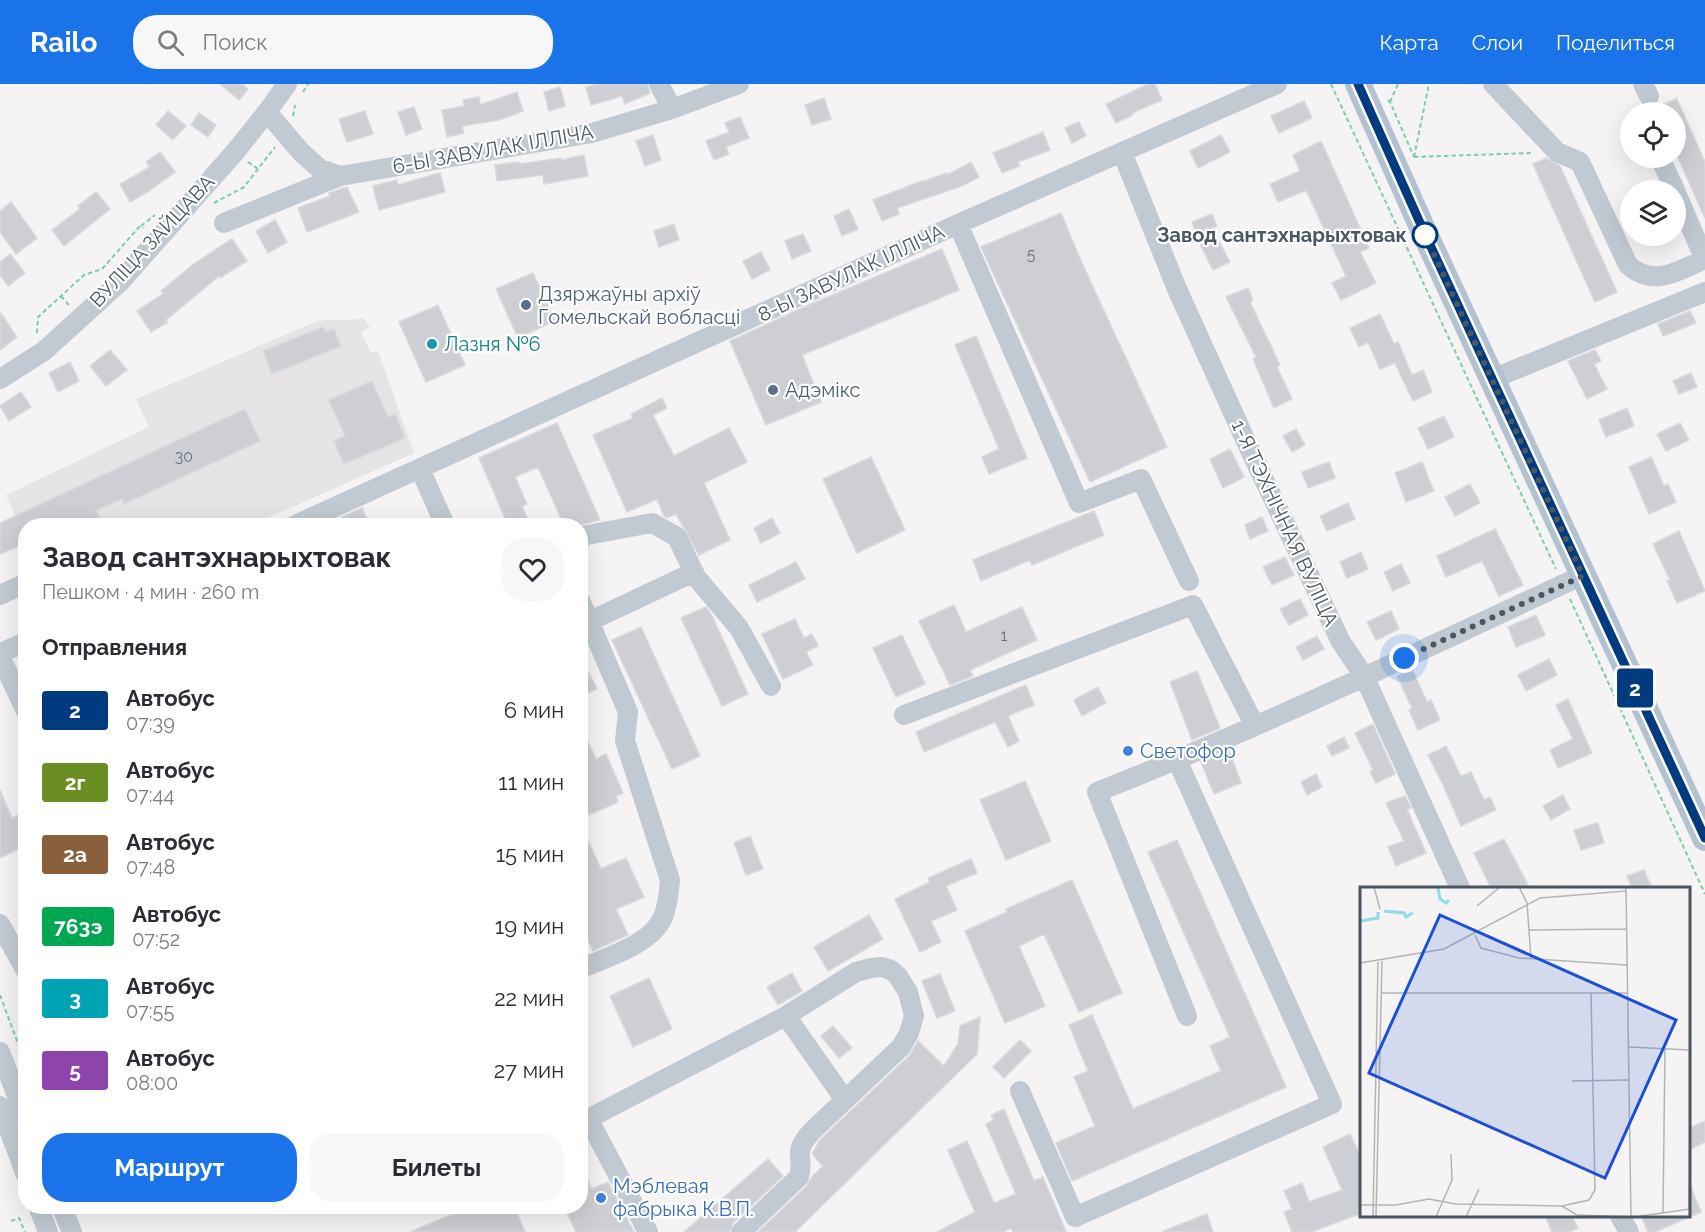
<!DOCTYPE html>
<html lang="ru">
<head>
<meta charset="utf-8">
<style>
	body { margin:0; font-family:Raleway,sans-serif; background:#f7f7f7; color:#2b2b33; height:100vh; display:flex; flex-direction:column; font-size:22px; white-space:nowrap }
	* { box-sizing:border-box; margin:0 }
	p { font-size:20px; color:#7c7c81 }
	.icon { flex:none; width:33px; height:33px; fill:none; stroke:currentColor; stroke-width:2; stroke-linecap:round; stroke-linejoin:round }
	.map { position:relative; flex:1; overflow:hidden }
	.panel { position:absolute; left:18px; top:434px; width:570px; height:696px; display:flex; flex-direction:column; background:#fff; border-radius:24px; box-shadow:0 6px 24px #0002 }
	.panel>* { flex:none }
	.badge { padding:0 12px; border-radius:4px; font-size:21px; line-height:39px }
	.buttons { position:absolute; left:1620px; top:18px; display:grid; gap:12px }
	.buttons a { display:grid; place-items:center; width:66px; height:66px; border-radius:50%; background:#fff; box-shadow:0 6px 24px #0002; font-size:30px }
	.you { position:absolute; width:30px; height:30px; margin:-15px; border:4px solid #fff; border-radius:50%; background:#1a73e8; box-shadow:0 0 0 9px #1a73e833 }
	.map>.badge { position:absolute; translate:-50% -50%; box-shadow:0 0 0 3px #fff }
	h2 { padding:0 24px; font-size:22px; line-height:54px }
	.round { display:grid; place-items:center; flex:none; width:63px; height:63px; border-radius:24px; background:#f7f7f7 }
	.headline { display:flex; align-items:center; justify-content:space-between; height:102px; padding:0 24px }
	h1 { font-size:28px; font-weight:700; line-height:45px }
	.button { display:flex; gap:12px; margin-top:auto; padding:12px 24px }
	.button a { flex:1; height:69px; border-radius:24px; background:#1a73e8; color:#fff; font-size:24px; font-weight:700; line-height:69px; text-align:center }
	.button a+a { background:#f7f7f7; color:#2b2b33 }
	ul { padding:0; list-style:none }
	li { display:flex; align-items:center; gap:18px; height:72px; padding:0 24px }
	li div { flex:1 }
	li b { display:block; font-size:22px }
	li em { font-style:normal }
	li .badge { min-width:66px; font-weight:700; text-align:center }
	header { display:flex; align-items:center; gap:36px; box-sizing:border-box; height:84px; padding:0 30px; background:#1a73e8; color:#fff }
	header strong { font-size:28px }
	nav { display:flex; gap:33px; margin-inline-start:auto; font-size:21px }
	.search { width:420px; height:54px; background:#f7f7f7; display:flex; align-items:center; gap:15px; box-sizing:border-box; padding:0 21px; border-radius:24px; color:#7c7c81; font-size:22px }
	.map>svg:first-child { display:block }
</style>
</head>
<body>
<header>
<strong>Railo</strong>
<div class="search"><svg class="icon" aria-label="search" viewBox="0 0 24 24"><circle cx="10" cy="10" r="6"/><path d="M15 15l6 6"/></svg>Поиск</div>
<nav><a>Карта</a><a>Слои</a><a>Поделиться</a></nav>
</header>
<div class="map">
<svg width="1705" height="1148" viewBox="0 0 1705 1148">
	<rect width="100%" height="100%" fill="#f5f3f3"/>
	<path fill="#e6e4e5" d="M 364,234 L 370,244 L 361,248 L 371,269 L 378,267 L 414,369 L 252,441 L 26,441 L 25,455 L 6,411 L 149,343 L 136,315 L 320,236 L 352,236 Z"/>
	<path fill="#cdcfd5" stroke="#d7d9de" stroke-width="1.5" d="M 220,0 L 242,0 L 248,5 L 239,16 Z
		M 598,0 L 647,0 L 650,9 L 625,20 L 622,12 L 591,21 L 586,3 Z
		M 1148,0 L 1155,0 L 1162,16 L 1132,29 L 1133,31 L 1116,39 L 1106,20 Z
		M 560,3 L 565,22 L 549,27 L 544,8 Z
		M 517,8 L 523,27 L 499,36 L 462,42 L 464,49 L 447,53 L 442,26 L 464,22 L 463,16 L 479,13 L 480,21 Z
		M 1676,13 L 1705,78 L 1705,134 L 1676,69 L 1676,28 L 1646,28 L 1676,15 Z
		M 824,14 L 831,35 L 812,41 L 805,21 Z
		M 1304,17 L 1312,34 L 1279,49 L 1271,32 Z
		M 414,23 L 422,45 L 406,51 L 398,28 Z
		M 168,27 L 186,42 L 173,56 L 156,41 Z
		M 365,27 L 373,50 L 347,58 L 339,35 Z
		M 199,29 L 216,41 L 208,53 L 191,41 Z
		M 740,33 L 749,54 L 726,63 L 729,70 L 714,76 L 706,57 L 729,48 L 725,39 Z
		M 1079,38 L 1086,52 L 1072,59 L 1065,44 Z
		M 1043,48 L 1050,66 L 1018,78 L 1020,82 L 1002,89 L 993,69 Z
		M 653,51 L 661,76 L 645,82 L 636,57 Z
		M 1221,51 L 1230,68 L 1198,84 L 1190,67 Z
		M 1321,57 L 1369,164 L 1360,168 L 1376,199 L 1341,216 L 1332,199 L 1346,192 L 1306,106 L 1278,118 L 1270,100 L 1300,87 L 1293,71 Z
		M 160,68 L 175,88 L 147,108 L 130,118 L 120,100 L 150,83 L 146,78 Z
		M 584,71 L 588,92 L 544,100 L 543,91 L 497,97 L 495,81 L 519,78 L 520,80 L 561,74 L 561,76 Z
		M 1546,74 L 1560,82 L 1617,208 L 1595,218 L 1533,80 Z
		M 971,78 L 979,93 L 962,102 L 897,124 L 899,130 L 882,137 L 873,116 L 921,97 L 921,98 L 947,89 L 947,91 Z
		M 440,89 L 445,108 L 379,126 L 373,102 L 397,96 L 398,101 Z
		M 347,103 L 359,128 L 307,148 L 298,124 L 330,112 L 329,109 Z
		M 96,108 L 110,125 L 64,162 L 52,146 L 80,125 L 78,122 Z
		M 11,118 L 37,154 L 16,170 L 0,148 L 0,127 Z
		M 849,125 L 858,145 L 842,152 L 834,132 Z
		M 1061,129 L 1081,177 L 1167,363 L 1090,398 L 981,163 Z
		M 1212,130 L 1217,142 L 1212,144 L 1230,178 L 1213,186 L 1200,160 L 1192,138 Z
		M 275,136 L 287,158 L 268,169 L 256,147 Z
		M 674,140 L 679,156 L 659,163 L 654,147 Z
		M 803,150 L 811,167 L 792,175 L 785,157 Z
		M 232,155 L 247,177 L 220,194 L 219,192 L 166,236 L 168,238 L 151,248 L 137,227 L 163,210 L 161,207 L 195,179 Z
		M 942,165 L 959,206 L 802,271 L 821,318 L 766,341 L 730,257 L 811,220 Z
		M 761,168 L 770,186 L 752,195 L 743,177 Z
		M 10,170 L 25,189 L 8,202 L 0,191 L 0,178 Z
		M 533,189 L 555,237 L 518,254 L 496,205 Z
		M 1248,204 L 1253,216 L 1250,218 L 1280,281 L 1277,283 L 1292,315 L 1274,324 L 1253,275 L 1256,273 L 1226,213 Z
		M 438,221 L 465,281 L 426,298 L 399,238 Z
		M 1690,227 L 1696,239 L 1663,252 L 1658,240 Z
		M 0,228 L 17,253 L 0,266 Z
		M 1380,230 L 1394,260 L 1398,258 L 1412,291 L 1423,286 L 1432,308 L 1413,317 L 1395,279 L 1380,285 L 1368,258 L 1359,263 L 1350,244 Z
		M 323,243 L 326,248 L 334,245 L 341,262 L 272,290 L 263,267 Z
		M 976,252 L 1027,374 L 989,390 L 982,373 L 999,365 L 955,261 Z
		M 110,266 L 127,286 L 106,302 L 90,282 Z
		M 1595,266 L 1601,277 L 1594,280 L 1607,305 L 1587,315 L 1568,277 Z
		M 70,278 L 79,297 L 58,308 L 49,289 Z
		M 1691,289 L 1697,303 L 1679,310 L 1673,297 Z
		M 372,297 L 388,333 L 395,330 L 405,354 L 344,380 L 334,357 L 345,352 L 329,316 Z
		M 21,308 L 31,323 L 9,337 L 0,322 Z
		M 662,314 L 667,324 L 653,331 L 674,372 L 729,344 L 747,378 L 704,399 L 730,456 L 699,471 L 676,430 L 667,434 L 664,432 L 657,415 L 627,428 L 593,351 L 633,334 L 631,330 Z
		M 1627,324 L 1634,342 L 1606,353 L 1599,336 Z
		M 245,325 L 260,357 L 124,420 L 122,415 L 96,426 L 103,441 L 26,441 L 26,459 L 0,470 L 0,439 Z
		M 1444,332 L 1454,353 L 1428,365 L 1418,344 Z
		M 557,339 L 600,436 L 580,441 L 564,441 L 538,383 L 515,393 L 527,420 L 522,422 L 530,441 L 508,441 L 479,374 Z
		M 1680,339 L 1689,356 L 1666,367 L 1657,350 Z
		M 1296,345 L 1305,361 L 1292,368 L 1283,352 Z
		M 1230,365 L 1244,393 L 1223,404 L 1210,375 Z
		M 871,373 L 905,446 L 857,469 L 823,395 Z
		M 1651,373 L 1664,402 L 1668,400 L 1676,418 L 1649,430 L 1629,383 Z
		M 1329,378 L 1335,394 L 1308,404 L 1302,388 Z
		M 1422,378 L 1434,407 L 1406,418 L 1395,389 Z
		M 1470,400 L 1480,419 L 1455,432 L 1445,413 Z
		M 1348,419 L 1355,435 L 1327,447 L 1320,432 Z
		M 362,424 L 370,441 L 325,441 Z
		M 1094,427 L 1104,451 L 1032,481 L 1030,476 L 981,497 L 973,476 Z
		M 1262,433 L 1268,447 L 1250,455 L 1245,441 Z
		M 772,434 L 780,449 L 761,459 L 754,444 Z
		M 1495,445 L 1523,501 L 1499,512 L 1482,477 L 1446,493 L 1437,472 Z
		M 1679,447 L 1705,507 L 1677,519 L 1667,497 L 1670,496 L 1653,460 Z
		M 1361,468 L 1368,485 L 1347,494 L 1340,478 Z
		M 1285,473 L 1294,491 L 1272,501 L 1263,483 Z
		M 796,478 L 805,495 L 757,518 L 749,501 Z
		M 1401,480 L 1410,499 L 1393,507 L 1384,488 Z
		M 1300,515 L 1308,531 L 1289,541 L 1280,525 Z
		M 954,521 L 966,548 L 1022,523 L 1037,556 L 970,586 L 973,592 L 950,601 L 919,537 Z
		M 706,523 L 711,530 L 748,610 L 722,622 L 681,534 Z
		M 1391,527 L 1399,545 L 1376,556 L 1367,538 Z
		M 1536,531 L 1545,551 L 1516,563 L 1508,543 Z
		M 795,535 L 804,554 L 812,550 L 818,562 L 806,568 L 813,581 L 783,595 L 762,550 Z
		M 641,543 L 700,672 L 672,685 L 612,556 Z
		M 902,551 L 925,600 L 896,613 L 873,564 Z
		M 1317,552 L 1324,565 L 1303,576 L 1296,563 Z
		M 1549,575 L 1557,591 L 1526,607 L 1518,591 Z
		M 1412,585 L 1427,618 L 1431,616 L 1440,636 L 1418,646 L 1409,626 L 1412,624 L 1397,592 Z
		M 1197,587 L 1220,644 L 1192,656 L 1170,598 Z
		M 589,589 L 597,605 L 580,613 L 580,593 Z
		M 1026,601 L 1034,621 L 1008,632 L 1019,657 L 1008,663 L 995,638 L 924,668 L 916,648 Z
		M 1098,603 L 1106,619 L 1082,632 L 1074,616 Z
		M 1568,615 L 1592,669 L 1558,684 L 1550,666 L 1573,655 L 1556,621 Z
		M 580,640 L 596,675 L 606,670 L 623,709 L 616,712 L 618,718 L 580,735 Z
		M 1373,640 L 1395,690 L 1376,699 L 1370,688 L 1373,686 L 1355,649 Z
		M 1344,653 L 1349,664 L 1332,672 L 1327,662 Z
		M 1446,662 L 1461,692 L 1471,688 L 1484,716 L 1490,713 L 1496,726 L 1461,742 L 1443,701 L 1428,671 Z
		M 1229,666 L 1241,699 L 1214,710 L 1201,678 Z
		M 1316,690 L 1322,703 L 1307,711 L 1301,698 Z
		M 1025,697 L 1051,757 L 1006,776 L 980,716 Z
		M 0,706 L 12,734 L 26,728 L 26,761 L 0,774 Z
		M 1563,711 L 1570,725 L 1551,736 L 1543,722 Z
		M 1405,712 L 1411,724 L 1407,725 L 1426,769 L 1396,782 L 1388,763 L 1404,757 L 1386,719 Z
		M 580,739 L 601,785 L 626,774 L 644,813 L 616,825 L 628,851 L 593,867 L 580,838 Z
		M 1598,739 L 1604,759 L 1581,766 L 1574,746 Z
		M 750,752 L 763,785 L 746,791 L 734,759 Z
		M 1504,755 L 1528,801 L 1520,804 L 1491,804 L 1474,769 Z
		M 1177,756 L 1286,1003 L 1072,1097 L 1056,1059 L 1095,1042 L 1074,993 L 1088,987 L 1069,941 L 1092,931 L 1133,1025 L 1221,987 L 1210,962 L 1230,953 L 1148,768 Z
		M 971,775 L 977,789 L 946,802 L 957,826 L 931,837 L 941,858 L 920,868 L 895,815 L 930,798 L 928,794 Z
		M 1644,786 L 1652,804 L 1632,804 L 1627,792 Z
		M 1072,796 L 1122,909 L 1079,928 L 1044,850 L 1019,862 L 1045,922 L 1005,939 L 965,847 L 1007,828 L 1006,825 Z
		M 869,831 L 883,855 L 828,887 L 814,863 Z
		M 792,889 L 802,907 L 778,921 L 767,903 Z
		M 940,890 L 955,927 L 937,934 L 922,897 Z
		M 649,894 L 672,945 L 633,963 L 610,912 Z
		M 980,933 L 977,970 L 795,1148 L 758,1148 L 807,1102 L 811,1094 L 823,1082 L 812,1070 L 820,1056 L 909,972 L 918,957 L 944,982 L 958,960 L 960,942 Z
		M 833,942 L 852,964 L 839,974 L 821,952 Z
		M 1020,956 L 1031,967 L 1004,994 L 993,983 Z
		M 1004,1025 L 1034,1097 L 1043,1093 L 1066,1148 L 1013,1148 L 1011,1144 L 1003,1148 L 937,1148 L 975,1128 L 948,1066 L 967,1057 L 994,1119 L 1016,1110 L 986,1040 L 994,1036 L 991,1031 Z
		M 1705,1037 L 1705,1058 L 1689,1066 L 1689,1044 Z
		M 1350,1050 L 1362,1075 L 1362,1129 L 1311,1148 L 1292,1148 L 1284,1128 L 1292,1125 L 1284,1107 L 1302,1099 L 1309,1118 L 1342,1106 L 1323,1063 Z
		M 768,1075 L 783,1092 L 733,1139 L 729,1148 L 684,1148 Z
		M 580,1080 L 592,1105 L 608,1098 L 634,1148 L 576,1148 L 564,1122 L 580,1122 Z
		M 1689,1098 L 1701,1128 L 1655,1148 L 1648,1148 L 1641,1131 L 1689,1131 Z
		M 464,1122 L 514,1122 L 525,1148 L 410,1148 L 465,1125 Z
		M 1207,1130 L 1213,1148 L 1164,1148 L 1163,1147 Z
		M 1545,1131 L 1571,1131 L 1578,1144 L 1570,1148 L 1552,1148 Z"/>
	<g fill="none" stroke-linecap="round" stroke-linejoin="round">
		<path stroke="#7ad0a6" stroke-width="2" stroke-dasharray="4.5 3" stroke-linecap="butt" d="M 1331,0 L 1556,485
			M 303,8 L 308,0
			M 1388,16 L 1390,18 L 1414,73
			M 1390,18 L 1398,0
			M 293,32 L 295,21
			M 1414,73 L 1534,69
			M 1414,73 L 1429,0
			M 248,78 L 258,85
			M 214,119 L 244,103 L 275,63
			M 141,142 L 155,131
			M 61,212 L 69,221
			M 37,249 L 38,233 L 84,191 L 102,185 L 140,142 L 143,144
			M 1570,515 L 1705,810
			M 0,911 L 26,981
			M 11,1137 L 19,1134 L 25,1148"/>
		<path stroke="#c1cad2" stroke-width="20" d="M 659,0 L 672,25
			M 1493,0 L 1557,68 L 1580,78 L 1628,181 C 1654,204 1678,187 1705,175
			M 1643,0 L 1649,12
			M 267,28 L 301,68 L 320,85 L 340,92 L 592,49 L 672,25 L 739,0
			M 1122,68 L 1177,205 L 1250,366 L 1341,558 L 1364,592 L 1460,804
			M 1660,74 L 1675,106
			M 1676,109 L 1705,176
			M 224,139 L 340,92
			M 958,140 L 1079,419 L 1141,395 L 1189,497
			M 0,295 L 44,267 L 120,198 L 235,68 L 267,28 L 287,0
			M 1492,295 L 1705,208
			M 420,385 L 445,441
			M 295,441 L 958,140 L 1277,0
			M 580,454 L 587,451 L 652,439 L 677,453 L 696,493 L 739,544 L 771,602
			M 0,511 L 26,499
			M 580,516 L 628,628 L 625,657 L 670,796 C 669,808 668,821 663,833 C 651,861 607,873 580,885
			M 590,537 L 694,488
			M 0,569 L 26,558
			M 0,572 L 26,627
			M 904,631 L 1193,521 L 1255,642
			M 0,840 L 26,887
			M 786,932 L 845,1016
			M 1187,932 L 1097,708 C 1262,643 1422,566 1583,491
			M 0,968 L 26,1035
			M 1020,1007 L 1075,1133 L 1332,1020 L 1177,676
			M 0,1022 L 26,1091
			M 589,1036 L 648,1148
			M 580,1039 L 786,932 L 856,888 L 871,884 L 882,883 L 891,886 L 898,892 L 908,908 L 914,932 L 909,949 L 901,963 L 811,1048 C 791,1072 805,1069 799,1093 L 741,1148
			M 38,1122 L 48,1148
			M 61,1122 L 72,1148
			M 1620,1132 L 1629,1148"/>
		<path stroke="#b3c2d1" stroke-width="26" d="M 1358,0 L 1425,150 L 1705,754"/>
	</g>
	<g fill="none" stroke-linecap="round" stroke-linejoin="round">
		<defs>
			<path id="line" d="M 1358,0 L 1425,150 L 1705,754"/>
		</defs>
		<use href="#line" stroke="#fff" stroke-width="14"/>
		<use href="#line" stroke="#003b80" stroke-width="9"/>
		<path stroke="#4a5661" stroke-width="6" stroke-dasharray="0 10.8" d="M 1404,574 L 1583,492 L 1425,151"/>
	</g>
	<circle fill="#fff" stroke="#003b80" stroke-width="3" cx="1425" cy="151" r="12"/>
	<g fill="#5c6f8a" stroke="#fff" stroke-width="2">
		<circle cx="526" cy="221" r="6"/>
		<circle cx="773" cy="306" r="6"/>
	</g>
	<circle fill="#0f9aa8" stroke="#fff" stroke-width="2" cx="432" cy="260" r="6"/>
	<g fill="#3f7fe0" stroke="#fff" stroke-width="2">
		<circle cx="1128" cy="667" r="6"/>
		<circle cx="601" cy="1114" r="6"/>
	</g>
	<g text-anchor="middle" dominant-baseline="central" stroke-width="4.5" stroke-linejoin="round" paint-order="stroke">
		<g font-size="16" fill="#6b747e">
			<text x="1031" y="170">5</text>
			<text x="184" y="372">30</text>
			<text x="1004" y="551">1</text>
		</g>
		<g font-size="20" fill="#4a5661" stroke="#fff">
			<text transform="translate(493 65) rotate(-10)">6-Ы ЗАВУЛАК ІЛЛІЧА</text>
			<text transform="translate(152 157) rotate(-47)">ВУЛІЦА ЗАЙЦАВА</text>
			<text transform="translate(851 189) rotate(-25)">8-Ы ЗАВУЛАК ІЛЛІЧА</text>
			<text transform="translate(1285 439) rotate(65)">1-Я ТЭХНІЧНАЯ ВУЛІЦА</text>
		</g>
		<g font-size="20" font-weight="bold" fill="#4a5661" stroke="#fff" text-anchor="end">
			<text x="1407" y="151">Завод сантэхнарыхтовак</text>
		</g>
		<g font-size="20" fill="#4e5e75" stroke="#fff" text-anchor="start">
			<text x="538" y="210">Дзяржаўны архіў<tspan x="538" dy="23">Гомельскай вобласці</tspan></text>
			<text x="785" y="306">Адэмікс</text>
		</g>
		<g font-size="20" fill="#0d838f" stroke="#fff" text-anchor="start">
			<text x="444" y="260">Лазня №6</text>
		</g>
		<g font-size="20" fill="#366cbe" stroke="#fff" text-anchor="start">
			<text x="1140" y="667">Светофор</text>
			<text x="613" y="1102">Мэблевая<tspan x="613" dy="23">фабрыка К.В.П.</tspan></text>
		</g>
	</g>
	<g transform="translate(1360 803)">
		<rect width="330" height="330" fill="#f5f3f3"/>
		<path fill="none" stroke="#90daee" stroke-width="3" d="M 78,1 L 80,12 L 86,16 L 89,13M 24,24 L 44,26 L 46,30 L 53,26M 0,34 L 18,31 L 18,25"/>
		<path fill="none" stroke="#b1b4b9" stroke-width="1.5" d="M 14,0 L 20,22M 159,0 L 167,16 L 171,72M 266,0 L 271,330M 117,19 L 140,0M 169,43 L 266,42M 115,48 L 121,61 L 159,71 L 267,78M 0,76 L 84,62 L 180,11 L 266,4M 21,106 L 267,106M 269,160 L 330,163M 212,194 L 268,193M 0,318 L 36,318 L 69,312 L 95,317 L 202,319 L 217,328 L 274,330 L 330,322M 202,319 L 229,313 L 235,303 L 231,106M 329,322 L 330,225M 303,326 L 305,162M 13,330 L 18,75M 16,330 L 22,74M 76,330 L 92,293 L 91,267M 106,330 L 119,302"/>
		<path fill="#1d4ed8" fill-opacity="0.15" stroke="#1d4ed8" stroke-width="3" d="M 80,28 L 316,133 L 245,291 L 9,186 Z"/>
		<rect width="330" height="330" fill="none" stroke="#4a5661" stroke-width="3"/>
	</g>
</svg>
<div class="buttons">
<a><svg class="icon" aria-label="locate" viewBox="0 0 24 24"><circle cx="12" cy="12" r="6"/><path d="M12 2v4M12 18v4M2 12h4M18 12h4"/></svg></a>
<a><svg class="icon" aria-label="layers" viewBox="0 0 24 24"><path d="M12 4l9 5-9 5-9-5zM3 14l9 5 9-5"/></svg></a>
</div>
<div class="you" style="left:1404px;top:574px"></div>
<b class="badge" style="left:1635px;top:604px;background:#003b80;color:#fff">2</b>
<section class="panel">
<div class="headline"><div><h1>Завод сантэхнарыхтовак</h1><p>Пешком · 4 мин · 260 m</p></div><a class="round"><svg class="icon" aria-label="heart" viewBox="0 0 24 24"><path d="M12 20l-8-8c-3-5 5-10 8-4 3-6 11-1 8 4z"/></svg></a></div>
<h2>Отправления</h2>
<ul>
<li><span class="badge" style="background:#003b80;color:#fff">2</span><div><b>Автобус</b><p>07:39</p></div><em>6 мин</em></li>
<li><span class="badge" style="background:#6b8e23;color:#fff">2г</span><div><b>Автобус</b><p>07:44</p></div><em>11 мин</em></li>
<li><span class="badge" style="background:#8b5e3c;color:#fff">2а</span><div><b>Автобус</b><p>07:48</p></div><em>15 мин</em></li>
<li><span class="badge" style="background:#00a651;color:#fff">763э</span><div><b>Автобус</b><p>07:52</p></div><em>19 мин</em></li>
<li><span class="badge" style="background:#00a3b4;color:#fff">3</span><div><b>Автобус</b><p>07:55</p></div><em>22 мин</em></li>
<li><span class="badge" style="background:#8e44ad;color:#fff">5</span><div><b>Автобус</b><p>08:00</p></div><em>27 мин</em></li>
</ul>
<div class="button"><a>Маршрут</a><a>Билеты</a></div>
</section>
</div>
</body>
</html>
